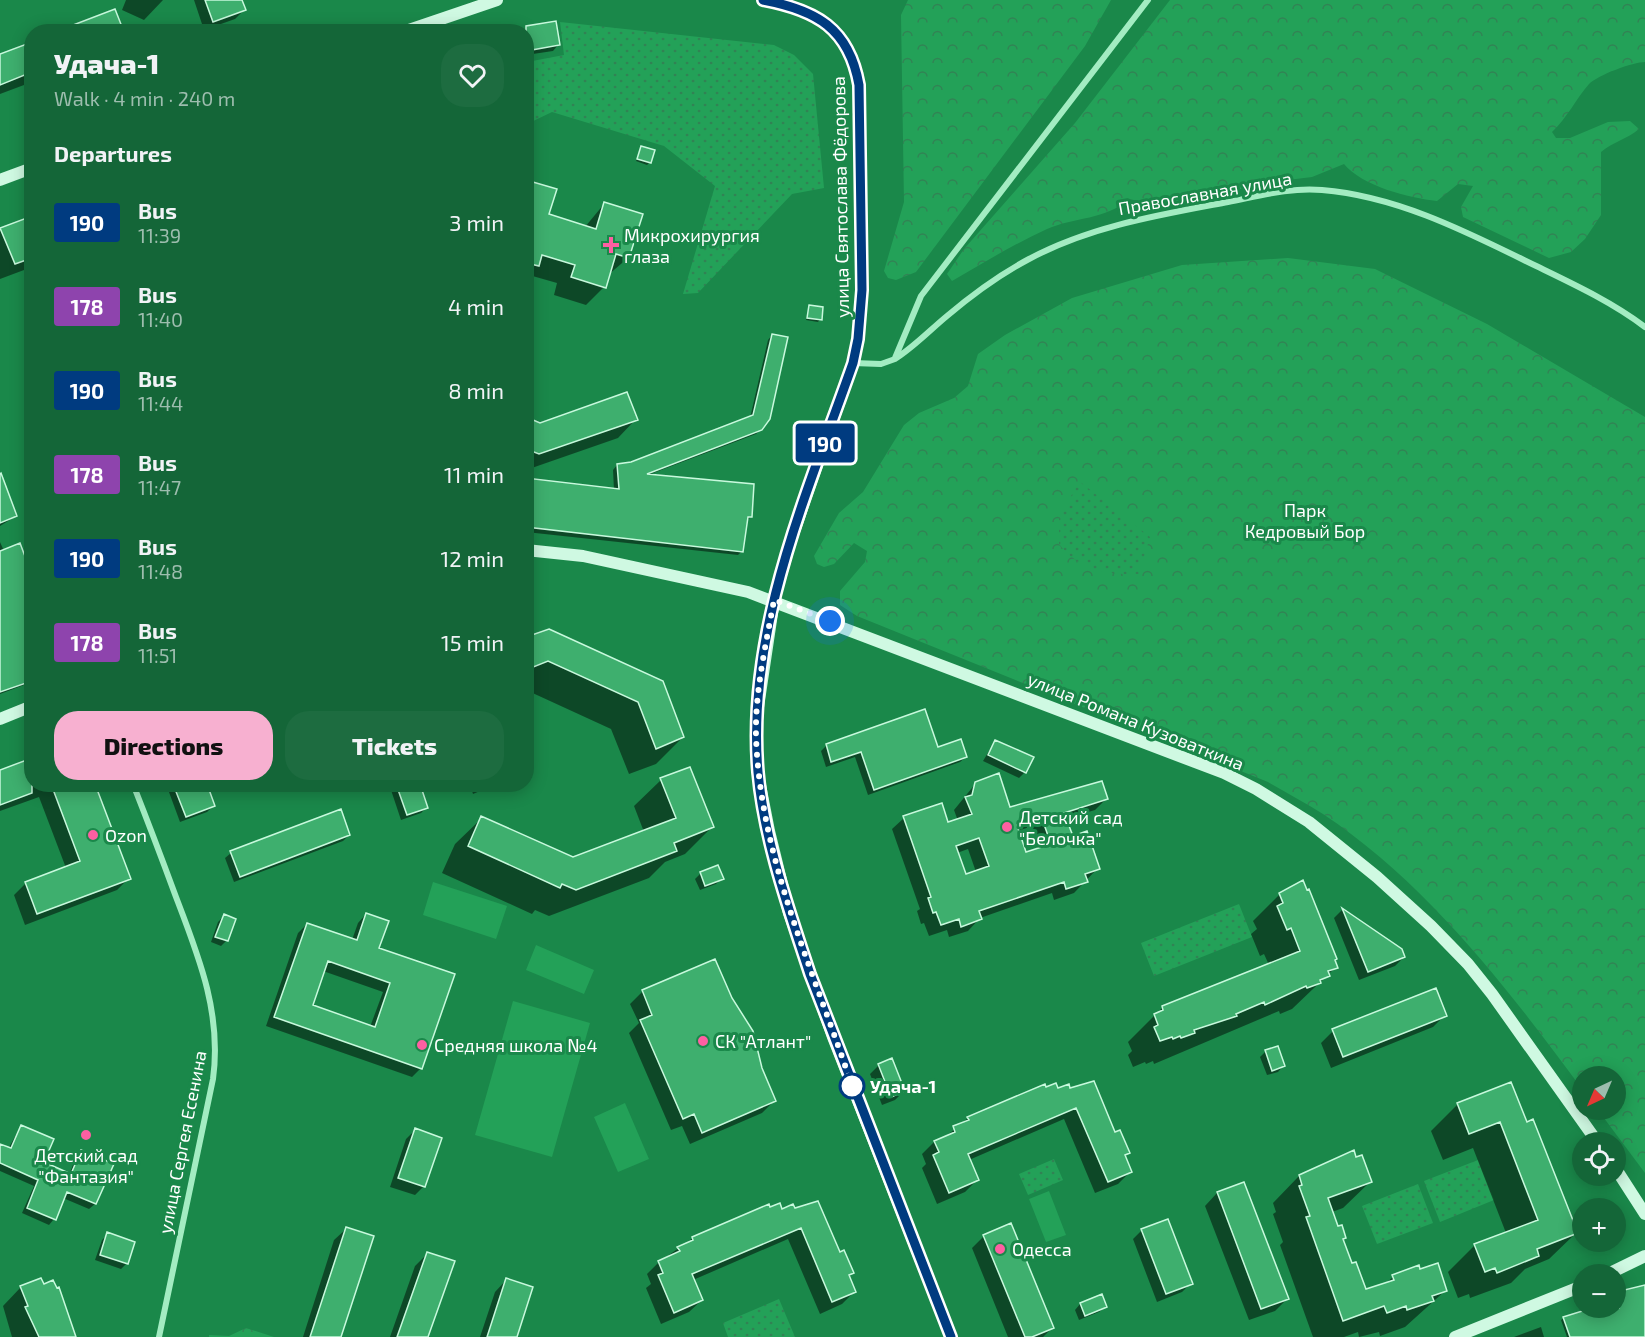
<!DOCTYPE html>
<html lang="en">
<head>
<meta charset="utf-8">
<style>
	body { margin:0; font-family:"Exo 2",sans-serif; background:#1d6c40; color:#f1f3f6; height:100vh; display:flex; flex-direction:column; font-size:22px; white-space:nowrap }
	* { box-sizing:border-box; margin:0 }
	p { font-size:20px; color:#9dbdae }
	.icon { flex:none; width:33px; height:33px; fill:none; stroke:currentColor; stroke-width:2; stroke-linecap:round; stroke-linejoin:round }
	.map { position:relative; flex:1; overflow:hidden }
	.sheet { position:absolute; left:24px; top:24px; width:510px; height:768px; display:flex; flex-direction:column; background:#146638; border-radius:24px; box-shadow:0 3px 15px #0003 }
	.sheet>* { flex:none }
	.badge { padding:0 12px; border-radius:4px; font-size:21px; line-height:39px }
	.needle { width:39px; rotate:224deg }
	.buttons { position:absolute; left:1572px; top:1066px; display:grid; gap:12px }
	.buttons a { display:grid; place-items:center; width:54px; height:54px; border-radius:50%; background:#146638; box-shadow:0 3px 15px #0003; font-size:30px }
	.you { position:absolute; width:30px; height:30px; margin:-15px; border:4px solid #fff; border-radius:50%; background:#1a73e8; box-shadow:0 0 0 9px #1a73e833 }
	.map>.badge { position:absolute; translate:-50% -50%; box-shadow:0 0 0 3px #fff }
	h2 { padding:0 30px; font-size:22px; line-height:54px }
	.round { display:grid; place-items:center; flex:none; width:63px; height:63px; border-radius:24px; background:#1d6c40 }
	.head { display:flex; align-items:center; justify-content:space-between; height:102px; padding:0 30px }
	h1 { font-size:28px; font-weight:800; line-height:45px }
	.action { display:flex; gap:12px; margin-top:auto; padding:12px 30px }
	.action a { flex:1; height:69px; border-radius:24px; background:#f7b0d0; color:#111; font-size:24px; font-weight:800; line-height:69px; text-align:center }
	.action a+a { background:#1d6c40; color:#f1f3f6 }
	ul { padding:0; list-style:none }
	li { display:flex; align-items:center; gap:18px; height:84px; padding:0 30px }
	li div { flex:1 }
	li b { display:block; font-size:22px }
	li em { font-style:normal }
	li .badge { min-width:66px; font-weight:700; text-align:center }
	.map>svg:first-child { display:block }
</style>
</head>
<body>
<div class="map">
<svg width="1645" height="1337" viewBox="0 0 1645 1337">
	<defs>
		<pattern id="forest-crowns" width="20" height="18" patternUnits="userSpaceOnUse" patternTransform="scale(1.5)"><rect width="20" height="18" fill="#23a158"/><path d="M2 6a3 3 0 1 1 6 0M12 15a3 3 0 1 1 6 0" fill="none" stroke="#318354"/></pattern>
		<pattern id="park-dots" width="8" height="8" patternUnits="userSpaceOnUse" patternTransform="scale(1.5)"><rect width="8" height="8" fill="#23a158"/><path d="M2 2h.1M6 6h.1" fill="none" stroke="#318354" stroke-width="1.8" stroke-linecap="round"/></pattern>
	</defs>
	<rect width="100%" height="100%" fill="#1a884a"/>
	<path fill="#23a158" d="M 433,882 L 507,906 L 496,939 L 423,915 Z
		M 536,945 L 594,970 L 584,994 L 526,970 Z
		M 513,1001 L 590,1023 L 552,1157 L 475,1135 Z
		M 625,1103 L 649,1159 L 618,1172 L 594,1117 Z
		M 1049,1191 L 1066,1235 L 1046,1242 L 1029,1199 Z"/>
	<path fill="url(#forest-crowns)" d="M 908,0 L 1111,0 L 1085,46 L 916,272 L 896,280 L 888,278 L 884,271 L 904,202 L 901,15 Z
		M 1170,0 L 1645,0 L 1645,62 C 1633,62 1598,75 1589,84 C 1576,99 1567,118 1552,132 L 1556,138 L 1570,138 L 1608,122 L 1630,121 L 1639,129 C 1627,139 1613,142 1601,152 L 1601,215 L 1585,239 L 1571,252 L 1549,258 L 1463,217 L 1461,207 L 1473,186 L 1458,184 L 1437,201 C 1409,198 1362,186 1344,164 L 1312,177 L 1271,182 L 1184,202 L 1148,203 L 1129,199 C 1106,220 1074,217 1047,229 C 1014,244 983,263 952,281 L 947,274 L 964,249 L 1075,123 Z
		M 1288,258 L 1375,269 L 1487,324 L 1645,417 L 1645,1173 L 1598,1110 L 1616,1110 L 1616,1077 L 1582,1077 L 1582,1089 C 1508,989 1428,884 1323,814 C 1306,803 1287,793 1268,782 L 857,616 L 840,605 L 840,591 L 865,562 L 867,551 L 854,543 L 834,564 L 824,567 L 817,564 L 814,556 L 839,513 L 863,492 L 904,425 L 919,413 L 954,398 L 968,386 L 978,354 L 1005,335 L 1072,298 L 1182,265 Z
		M 246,1328 L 274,1337 L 209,1337 L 209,1335 L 229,1336 Z"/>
	<path fill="url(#park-dots)" d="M 560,22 L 774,45 L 794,55 L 813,74 L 824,188 L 792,194 L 698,293 L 683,294 L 715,186 L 664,146 L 552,112 L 527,124 L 527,62 L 564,55 Z
		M 1079,481 L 1150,537 L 1139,574 C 1105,575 1081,571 1059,544 L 1059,519 Z
		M 1239,904 L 1252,937 L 1154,976 L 1141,943 Z
		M 1054,1159 L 1063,1180 L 1028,1195 L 1019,1174 Z
		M 1478,1160 L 1494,1200 L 1440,1222 L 1424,1181 Z
		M 1418,1184 L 1433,1223 L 1377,1244 L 1362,1206 Z
		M 779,1299 L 795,1337 L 728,1337 L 723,1323 Z"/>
	<path fill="#0007" fill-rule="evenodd" d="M 126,0 L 163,0 L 144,20 L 122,10 Z
		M 194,0 L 240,0 L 244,10 L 235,19 L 204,30 Z
		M 555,23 L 558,45 L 553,51 L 526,55 L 526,32 L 515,32 Z
		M 32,43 L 32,82 L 0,94 L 0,55 Z
		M 641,147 L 650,162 L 647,165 L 636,161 Z
		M 526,181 L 547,215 L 585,227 L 604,204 L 628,258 L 608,275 L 604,287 L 586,305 L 554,295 L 557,283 L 529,275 L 526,277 Z
		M 32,217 L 32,267 L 0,279 L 0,230 Z
		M 809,307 L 820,319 L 818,322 L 806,320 Z
		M 772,335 L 761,429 L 756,434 L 648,475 L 751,517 L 746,521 L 742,551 L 738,555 L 526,532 L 526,479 L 614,490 L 613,470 L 617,465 L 632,463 L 750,418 L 768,340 Z
		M 526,418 L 540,425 L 636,419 L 618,438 L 526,470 Z
		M 0,490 L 16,516 L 0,526 Z
		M 0,542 L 4,551 L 21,552 L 32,548 L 32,682 L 0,694 Z
		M 549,631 L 683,737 L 656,764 L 629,774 L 611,729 L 526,690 L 526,639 Z
		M 924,711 L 937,749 L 966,757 L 960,762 L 868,795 L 855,757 L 826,767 L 821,751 L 826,746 Z
		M 995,741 L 1025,772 L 1019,778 L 983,761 Z
		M 0,771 L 32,784 L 94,784 L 129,878 L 117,890 L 25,925 L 14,895 L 26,883 L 66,868 L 39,797 L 0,811 Z
		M 661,780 L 712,827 L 685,854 L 665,862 L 649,878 L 549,916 L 535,910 L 532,914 L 442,873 L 455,844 L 482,818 L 573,859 L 644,832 L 634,806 Z
		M 976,783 L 1009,808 L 1106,799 L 1095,810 L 1065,819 L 1072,838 L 1098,868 L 1074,893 L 1054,900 L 1052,893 L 980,918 L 968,931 L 949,937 L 947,930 L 929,936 L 924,923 L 921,924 L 917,911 L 920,909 L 892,829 L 904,818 L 947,824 L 958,821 L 954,810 ZM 1030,827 L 1038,850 L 1025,854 L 1017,831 ZM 968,849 L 976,872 L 965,876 L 957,853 Z
		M 166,784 L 205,784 L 213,806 L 207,812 L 180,822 Z
		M 389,784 L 419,784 L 427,807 L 421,813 L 401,820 Z
		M 470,784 L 496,784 L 473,794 Z
		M 349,835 L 343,841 L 234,882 L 225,858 L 231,853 Z
		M 701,873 L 722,878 L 716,884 L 700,890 L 695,879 Z
		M 1280,894 L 1336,967 L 1292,1009 L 1280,1014 L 1279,1011 L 1154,1064 L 1153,1061 L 1146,1064 L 1145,1062 L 1133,1067 L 1128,1055 L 1132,1051 L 1128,1042 L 1163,1007 L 1269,965 L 1264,954 L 1260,956 L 1251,934 L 1257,929 L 1253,921 Z
		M 1342,910 L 1401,950 L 1404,957 L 1395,966 L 1359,980 L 1334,918 Z
		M 366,914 L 378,949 L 453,975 L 421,1068 L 412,1077 L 266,1026 L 298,933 L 307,924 L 352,940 L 358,923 ZM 323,971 L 383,992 L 370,1027 L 311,1006 Z
		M 224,916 L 227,940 L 221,946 L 211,942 L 218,922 Z
		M 714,961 L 774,1101 L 762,1113 L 690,1144 L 682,1126 L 671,1130 L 629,1033 L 639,1023 L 630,1004 L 642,992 Z
		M 1445,1015 L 1433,1027 L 1331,1068 L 1321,1043 L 1333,1031 Z
		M 1266,1051 L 1283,1066 L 1278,1072 L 1267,1075 L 1260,1057 Z
		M 879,1065 L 904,1091 L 895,1100 L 882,1105 L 870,1074 Z
		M 1045,1089 L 1058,1090 L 1115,1134 L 1128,1153 L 1124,1157 L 1130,1172 L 1118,1184 L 1095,1193 L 1064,1119 L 969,1160 L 977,1180 L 965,1192 L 937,1204 L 922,1168 L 926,1164 L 922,1154 L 934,1142 L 944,1138 L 968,1118 Z
		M 1458,1104 L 1526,1124 L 1576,1233 L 1549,1259 L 1525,1269 L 1511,1283 L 1470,1298 L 1469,1294 L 1458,1298 L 1448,1272 L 1475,1245 L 1506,1233 L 1473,1148 L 1443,1160 L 1431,1131 Z
		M 21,1126 L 42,1163 L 69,1175 L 76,1157 L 82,1152 L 95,1204 L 89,1209 L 63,1198 L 54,1219 L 49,1225 L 22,1213 L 34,1186 L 0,1171 L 0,1145 L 8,1149 Z
		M 415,1130 L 424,1186 L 415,1195 L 390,1187 L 406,1139 Z
		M 1299,1176 L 1370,1182 L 1343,1208 L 1332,1212 L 1351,1265 L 1365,1291 L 1385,1284 L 1393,1277 L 1419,1271 L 1446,1290 L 1405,1327 L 1380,1336 L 1379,1332 L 1359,1337 L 1358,1332 L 1344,1337 L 1313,1337 L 1280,1245 L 1283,1242 L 1273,1214 L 1276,1212 L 1273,1203 Z
		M 1244,1184 L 1287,1299 L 1275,1311 L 1249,1320 L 1205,1206 L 1217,1193 Z
		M 770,1209 L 782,1211 L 852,1273 L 848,1277 L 854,1292 L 842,1304 L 820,1314 L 788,1239 L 693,1280 L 702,1300 L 689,1312 L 661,1324 L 646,1288 L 651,1284 L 647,1274 L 659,1262 L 693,1238 Z
		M 347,1228 L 339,1337 L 303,1337 L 334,1240 Z
		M 1142,1230 L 1191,1283 L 1182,1292 L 1157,1302 L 1133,1239 Z
		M 108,1234 L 127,1263 L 121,1269 L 95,1260 L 102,1240 Z
		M 984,1236 L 1052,1328 L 1043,1337 L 1008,1337 L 972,1248 Z
		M 428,1253 L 427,1337 L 390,1337 L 415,1266 Z
		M 507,1279 L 515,1337 L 480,1337 L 495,1292 Z
		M 43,1286 L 56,1290 L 74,1337 L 12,1337 L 3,1306 L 21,1287 Z
		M 1645,1286 L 1645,1337 L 1567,1337 L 1561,1320 L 1564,1318 L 1597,1308 L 1616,1308 L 1616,1294 Z
		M 1101,1296 L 1105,1307 L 1099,1312 L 1079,1320 L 1075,1310 L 1080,1304 Z
		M 1541,1327 L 1544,1337 L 1514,1337 Z"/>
	<path fill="#3eaf6e" stroke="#c8f9dd" stroke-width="1.5" fill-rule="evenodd" d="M 205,0 L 242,0 L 246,10 L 213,22 Z
		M 115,9 L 124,32 L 60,32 L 60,30 Z
		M 556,21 L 560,45 L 526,51 L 526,26 Z
		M 32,42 L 32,72 L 0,85 L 0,54 Z
		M 641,146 L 655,150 L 651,163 L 637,159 Z
		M 526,180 L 557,189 L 549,214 L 596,229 L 604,202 L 643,214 L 629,258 L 616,254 L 606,288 L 571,277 L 575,265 L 542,255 L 539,266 L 526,263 Z
		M 32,216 L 32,258 L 15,264 L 0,228 Z
		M 809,305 L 823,307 L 822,320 L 807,318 Z
		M 772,334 L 788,337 L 770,419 L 762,430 L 647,474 L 754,484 L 752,517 L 748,517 L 743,552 L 526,527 L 526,478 L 619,489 L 617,464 L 631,462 L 753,415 Z
		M 627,392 L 638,420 L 539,454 L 526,449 L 526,417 L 540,423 Z
		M 1,473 L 17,516 L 0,523 L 0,474 Z
		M 20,543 L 29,567 L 32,566 L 32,681 L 0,692 L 0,551 Z
		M 549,629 L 663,681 L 684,737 L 656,749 L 638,702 L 548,661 L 526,670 L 526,637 Z
		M 925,709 L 938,747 L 961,739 L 967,757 L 874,790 L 861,752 L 831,762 L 826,744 Z
		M 995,740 L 1034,757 L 1026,773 L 988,755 Z
		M 32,758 L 32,793 L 0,805 L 0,770 Z
		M 690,767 L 714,827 L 674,843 L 677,851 L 576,890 L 562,884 L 560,888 L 468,846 L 481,816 L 573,857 L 676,818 L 660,778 Z
		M 999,773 L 1010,807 L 1102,781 L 1108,799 L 1064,813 L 1073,836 L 1087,831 L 1100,869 L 1085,874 L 1088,882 L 1066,889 L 1064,882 L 979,911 L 982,919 L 961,927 L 959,919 L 941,925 L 936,912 L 933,913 L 928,898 L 931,897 L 903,816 L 942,803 L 948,822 L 972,814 L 965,797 L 972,795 L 975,782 ZM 1041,816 L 1051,844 L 1026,852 L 1017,825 ZM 979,838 L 989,866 L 966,874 L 956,846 Z
		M 51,784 L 95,784 L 131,879 L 37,914 L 25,882 L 80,861 Z
		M 173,784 L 207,784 L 215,806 L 186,817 Z
		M 396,784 L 420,784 L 428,808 L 407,815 Z
		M 341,809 L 350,835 L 240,877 L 230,851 Z
		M 718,865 L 724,879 L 705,886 L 700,872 Z
		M 1303,880 L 1307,890 L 1309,889 L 1337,959 L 1335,960 L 1338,968 L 1328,971 L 1330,976 L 1320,980 L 1321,983 L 1307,988 L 1306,986 L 1265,1005 L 1264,1002 L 1236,1014 L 1237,1016 L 1194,1030 L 1195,1033 L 1181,1038 L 1180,1036 L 1173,1039 L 1172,1037 L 1160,1041 L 1154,1027 L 1158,1025 L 1154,1014 L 1163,1010 L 1162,1006 L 1300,951 L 1291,928 L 1287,930 L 1277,906 L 1283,903 L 1279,893 Z
		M 1342,908 L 1402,949 L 1405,957 L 1368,972 Z
		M 366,913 L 389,921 L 379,948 L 455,974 L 422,1069 L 274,1017 L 307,923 L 357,940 ZM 328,961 L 390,983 L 375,1027 L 313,1005 Z
		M 224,914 L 236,919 L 228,941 L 215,937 Z
		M 715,959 L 732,998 L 753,1031 L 762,1068 L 776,1101 L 702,1133 L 694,1114 L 683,1119 L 640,1020 L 652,1015 L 642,990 Z
		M 1436,988 L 1447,1016 L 1343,1057 L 1332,1029 Z
		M 1278,1046 L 1285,1066 L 1272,1071 L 1265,1050 Z
		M 892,1058 L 905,1091 L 891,1097 L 878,1064 Z
		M 1094,1081 L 1115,1132 L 1120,1130 L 1130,1153 L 1125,1155 L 1132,1172 L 1108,1182 L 1076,1108 L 968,1154 L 979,1180 L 949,1193 L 933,1155 L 939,1152 L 934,1141 L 955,1132 L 953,1126 L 969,1120 L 967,1117 L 1045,1084 L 1046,1087 L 1056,1083 L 1058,1088 L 1069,1084 L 1070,1088 Z
		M 1511,1082 L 1527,1122 L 1533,1119 L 1578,1233 L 1537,1249 L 1539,1256 L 1497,1273 L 1495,1268 L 1485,1272 L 1474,1244 L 1538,1220 L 1500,1122 L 1469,1134 L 1457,1103 Z
		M 21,1125 L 54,1139 L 44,1162 L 71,1174 L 81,1150 L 114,1164 L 96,1204 L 67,1192 L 56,1220 L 27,1208 L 38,1180 L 0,1163 L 0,1144 L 11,1148 Z
		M 415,1128 L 442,1138 L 425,1187 L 398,1178 Z
		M 1354,1150 L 1356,1157 L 1362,1155 L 1372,1182 L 1328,1198 L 1338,1226 L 1342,1225 L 1346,1238 L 1343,1239 L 1352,1263 L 1356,1262 L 1366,1289 L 1394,1280 L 1392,1275 L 1419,1265 L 1420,1269 L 1438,1263 L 1447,1291 L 1432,1296 L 1434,1301 L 1407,1310 L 1406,1306 L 1387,1313 L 1384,1306 L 1343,1321 L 1306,1217 L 1310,1216 L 1299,1186 L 1302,1185 L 1299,1175 Z
		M 1244,1182 L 1289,1299 L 1261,1309 L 1217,1192 Z
		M 818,1201 L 840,1252 L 844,1250 L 854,1273 L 849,1275 L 856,1292 L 832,1302 L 801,1228 L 692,1274 L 703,1300 L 674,1313 L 658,1275 L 663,1273 L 658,1261 L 680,1251 L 677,1247 L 693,1240 L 692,1237 L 769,1204 L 770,1207 L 780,1203 L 782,1209 L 793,1204 L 795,1208 Z
		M 1168,1219 L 1193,1284 L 1166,1294 L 1141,1229 Z
		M 1011,1223 L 1054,1328 L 1032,1337 L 1025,1337 L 983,1235 Z
		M 346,1227 L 374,1236 L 341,1337 L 310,1337 Z
		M 107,1232 L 135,1242 L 128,1264 L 100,1255 Z
		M 427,1252 L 455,1261 L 428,1337 L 397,1337 Z
		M 41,1278 L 44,1284 L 53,1280 L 57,1288 L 59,1287 L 76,1337 L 39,1337 L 25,1307 L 28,1306 L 20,1286 Z
		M 506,1278 L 533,1287 L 517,1337 L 487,1337 Z
		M 1645,1285 L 1645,1337 L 1570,1337 L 1563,1317 L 1592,1308 L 1619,1308 L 1616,1292 Z
		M 1102,1294 L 1107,1307 L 1085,1316 L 1080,1303 Z"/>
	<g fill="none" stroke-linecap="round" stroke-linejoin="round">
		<path stroke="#a3ecc2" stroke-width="6" d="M 895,358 L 921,296 L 1148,0
			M 853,363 L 881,364 L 895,359 C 914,347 930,330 947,316 C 973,294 999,275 1029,259 C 1091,226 1159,215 1228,202 C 1259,196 1291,187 1322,190 C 1396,196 1465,231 1530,263 C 1569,282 1611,301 1645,327
			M 133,784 C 148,822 162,859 176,897 C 199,957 222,1014 213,1079 L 159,1337"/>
		<path stroke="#cff9e2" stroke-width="12" d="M 763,0 C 816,9 849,29 859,85 L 862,290 L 858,339 L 853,363 L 790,543 L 774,600 L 758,707 L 756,733 L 758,775 L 769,831 L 789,913 L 833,1037 L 951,1337
			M 403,32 L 497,0
			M 0,180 L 32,168
			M 526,550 L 583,556 L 748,592 L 1224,773 L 1256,789 L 1309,822 L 1377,877 L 1431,926 L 1468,964 L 1492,994 L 1598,1143
			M 0,719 L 32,706
			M 1616,1169 L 1645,1214
			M 1606,1275 L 1645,1256
			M 1455,1337 L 1582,1286"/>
	</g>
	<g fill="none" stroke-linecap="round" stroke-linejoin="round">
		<defs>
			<path id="line" d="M 763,0 C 816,10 849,28 859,85 L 862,290 L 858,339 L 853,363 C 807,494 746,630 758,772 C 764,840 789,910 810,974 L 951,1337"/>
		</defs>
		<use href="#line" stroke="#fff" stroke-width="14"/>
		<use href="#line" stroke="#003b80" stroke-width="9"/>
		<path stroke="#fff" stroke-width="6" stroke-dasharray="0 10.8" d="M 830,621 L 774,600 C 766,644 755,691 756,736 C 760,859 814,971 852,1086"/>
	</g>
	<g fill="#fe5fa2" stroke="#1a884a" stroke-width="2">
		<path d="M608 236h6v6h6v6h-6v6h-6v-6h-6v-6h6z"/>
		<circle cx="1007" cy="827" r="6"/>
		<circle cx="93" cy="835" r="6"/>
		<circle cx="703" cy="1041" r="6"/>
		<circle cx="422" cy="1045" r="6"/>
		<circle cx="86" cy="1135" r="6"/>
		<circle cx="1000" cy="1249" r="6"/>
	</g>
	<circle fill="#fff" stroke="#003b80" stroke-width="3" cx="852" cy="1086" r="12"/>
	<g text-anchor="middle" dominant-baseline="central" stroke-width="6" stroke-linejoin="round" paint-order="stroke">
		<g font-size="18" fill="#fff" stroke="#1a884a">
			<text transform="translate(1205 193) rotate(-10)">Православная улица</text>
			<text transform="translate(840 197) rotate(-91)">улица Святослава Фёдорова</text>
			<text transform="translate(1136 721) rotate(22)">улица Романа Кузоваткина</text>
			<text transform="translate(182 1142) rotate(-79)">улица Сергея Есенина</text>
		</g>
		<g font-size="18" fill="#fff" stroke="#1a884a" text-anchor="start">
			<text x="624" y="235">Микрохирургия<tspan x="624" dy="21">глаза</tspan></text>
			<text x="1019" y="817">Детский сад<tspan x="1019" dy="21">"Белочка"</tspan></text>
			<text x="105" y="835">Ozon</text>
			<text x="715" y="1041">СК "Атлант"</text>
			<text x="434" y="1045">Средняя школа №4</text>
			<text x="86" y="1155" text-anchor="middle">Детский сад<tspan x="86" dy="21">"Фантазия"</tspan></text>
			<text x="1012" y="1249">Одесса</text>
		</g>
		<g font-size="18" fill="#fff" stroke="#1a884a">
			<text x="1305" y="510">Парк<tspan x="1305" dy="21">Кедровый Бор</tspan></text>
		</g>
		<g font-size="18" font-weight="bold" fill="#fff" stroke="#1a884a" text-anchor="start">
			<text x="870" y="1086">Удача-1</text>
		</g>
	</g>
</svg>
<div class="buttons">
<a><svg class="needle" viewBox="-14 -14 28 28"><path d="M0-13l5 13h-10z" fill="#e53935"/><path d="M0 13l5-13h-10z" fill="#9dbdae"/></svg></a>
<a><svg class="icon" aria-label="locate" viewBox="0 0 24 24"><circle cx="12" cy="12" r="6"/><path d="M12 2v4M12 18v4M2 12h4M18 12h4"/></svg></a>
<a>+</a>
<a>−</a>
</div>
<div class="you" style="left:830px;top:621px"></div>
<b class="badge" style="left:825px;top:443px;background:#003b80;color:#fff">190</b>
<section class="sheet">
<div class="head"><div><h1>Удача-1</h1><p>Walk · 4 min · 240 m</p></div><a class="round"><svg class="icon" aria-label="heart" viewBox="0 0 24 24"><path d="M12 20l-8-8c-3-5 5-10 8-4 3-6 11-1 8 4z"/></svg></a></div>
<h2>Departures</h2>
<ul>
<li><span class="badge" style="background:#003b80;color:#fff">190</span><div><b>Bus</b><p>11:39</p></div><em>3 min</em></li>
<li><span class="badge" style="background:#8e44ad;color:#fff">178</span><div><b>Bus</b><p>11:40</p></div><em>4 min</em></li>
<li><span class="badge" style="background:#003b80;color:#fff">190</span><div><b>Bus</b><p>11:44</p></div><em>8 min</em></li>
<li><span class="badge" style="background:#8e44ad;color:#fff">178</span><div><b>Bus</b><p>11:47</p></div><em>11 min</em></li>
<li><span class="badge" style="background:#003b80;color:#fff">190</span><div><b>Bus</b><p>11:48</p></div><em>12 min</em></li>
<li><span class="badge" style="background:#8e44ad;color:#fff">178</span><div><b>Bus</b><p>11:51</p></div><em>15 min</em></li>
</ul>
<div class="action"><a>Directions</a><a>Tickets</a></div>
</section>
</div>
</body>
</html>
